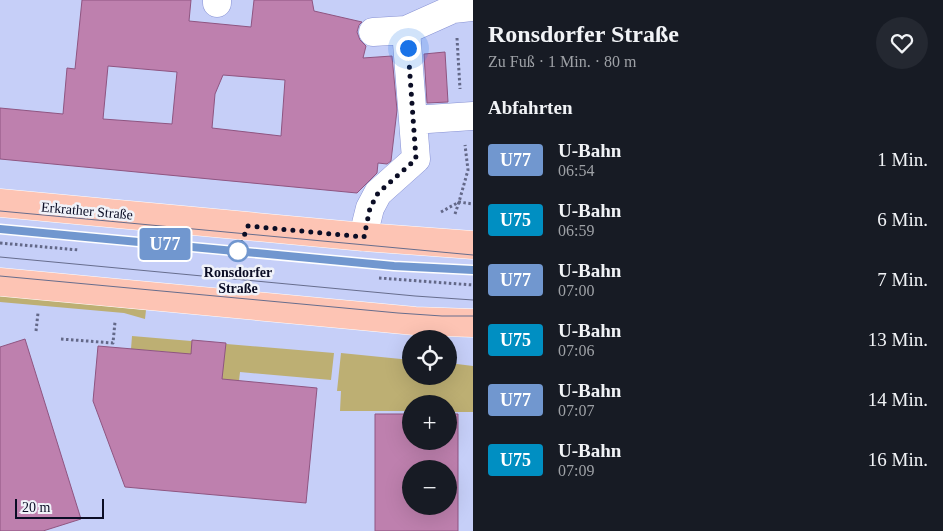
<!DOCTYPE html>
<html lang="de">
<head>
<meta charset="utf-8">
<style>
	body { margin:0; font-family:Georgia,serif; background:#242831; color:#f1f3f6; height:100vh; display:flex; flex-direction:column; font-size:19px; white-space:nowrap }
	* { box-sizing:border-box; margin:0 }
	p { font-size:16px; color:#9ea1a6 }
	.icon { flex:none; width:28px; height:28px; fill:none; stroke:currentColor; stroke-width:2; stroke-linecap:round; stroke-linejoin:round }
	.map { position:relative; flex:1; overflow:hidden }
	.panel { display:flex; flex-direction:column; background:#171b24; width:470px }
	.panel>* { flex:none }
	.badge { padding:0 10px; border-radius:4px; font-size:18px; line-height:32px }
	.fabs { position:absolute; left:402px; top:330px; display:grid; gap:10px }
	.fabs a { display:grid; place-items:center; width:55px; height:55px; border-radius:50%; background:#171b24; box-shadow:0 5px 20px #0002; font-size:25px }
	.scale { position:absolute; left:15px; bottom:12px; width:89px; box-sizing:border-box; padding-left:5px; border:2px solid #0b0d25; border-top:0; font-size:14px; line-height:18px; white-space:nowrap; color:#0b0d25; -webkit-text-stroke:4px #f0f2f9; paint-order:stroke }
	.you { position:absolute; width:25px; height:25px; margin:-12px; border:4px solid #fff; border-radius:50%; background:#1a73e8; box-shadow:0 0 0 8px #1a73e833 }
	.map>.badge { position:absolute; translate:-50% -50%; box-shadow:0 0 0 2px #fff }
	h2 { padding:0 15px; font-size:19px; line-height:45px }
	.round { display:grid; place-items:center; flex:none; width:52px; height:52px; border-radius:26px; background:#242831 }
	.head { display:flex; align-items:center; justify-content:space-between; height:85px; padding:0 15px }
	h1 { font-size:24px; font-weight:600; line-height:38px }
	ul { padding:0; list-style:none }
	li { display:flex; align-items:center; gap:15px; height:60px; padding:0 15px }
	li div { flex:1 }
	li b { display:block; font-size:19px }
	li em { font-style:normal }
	li .badge { min-width:55px; font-weight:700; text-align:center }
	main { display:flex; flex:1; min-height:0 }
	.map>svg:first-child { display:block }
</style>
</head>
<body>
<main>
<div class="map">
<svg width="473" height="531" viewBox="0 0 473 531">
	<rect width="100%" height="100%" fill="#c6cff8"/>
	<path fill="#bdaf73" d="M 0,295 L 146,310 L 145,319 L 124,313 L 0,302 Z
		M 132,336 L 334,353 L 331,380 L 240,372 L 239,381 L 168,374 L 169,352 L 131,349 Z
		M 341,353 L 411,360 L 411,376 L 449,376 L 449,363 L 473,366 L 473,412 L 449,412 L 449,404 L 411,404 L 411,411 L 340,411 L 341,391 L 337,391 Z"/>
	<path fill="#be80ae" stroke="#8f5581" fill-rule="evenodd" d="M 82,0 L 191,0 L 189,21 L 251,27 L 254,0 L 312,0 L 314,11 L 362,22 L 359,25 L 357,32 L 360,40 L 366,46 L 363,58 L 392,56 L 397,110 L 391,161 L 387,164 L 378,163 L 377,173 L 357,193 L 0,159 L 0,108 L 63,114 L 67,68 L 75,69 ZM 108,66 L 177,72 L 172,124 L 103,119 ZM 223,75 L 285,80 L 281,136 L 212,128 L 215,94 Z
		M 445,52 L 448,102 L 427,103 L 424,54 Z
		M 25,339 L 81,519 L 43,531 L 0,531 L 0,347 Z
		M 192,340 L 226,343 L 222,379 L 317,388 L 306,503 L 125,487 L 93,401 L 98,346 L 191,354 Z
		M 375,414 L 411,414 L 411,441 L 449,441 L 449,414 L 458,414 L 458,531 L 375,531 ZM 411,469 L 449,469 L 449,506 L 411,506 Z"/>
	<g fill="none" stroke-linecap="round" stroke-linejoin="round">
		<defs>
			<path id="minor" d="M 217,3 L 217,0
				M 373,32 L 406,30 L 453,9 L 473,7
				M 413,120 L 473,116
				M 364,237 L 366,224 L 370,208 L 378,193 L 416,159 L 406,30"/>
			<path id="major" d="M 0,203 L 364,237 L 473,245
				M 0,282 L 415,321 L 473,323"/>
		</defs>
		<use href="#minor" stroke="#8791d3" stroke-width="29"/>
		<use href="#major" stroke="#fff" stroke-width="29"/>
		<path stroke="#636888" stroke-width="3" stroke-dasharray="2.5 2.5" stroke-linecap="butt" d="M 457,38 L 460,89
			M 441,212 L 459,202 L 473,204
			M 455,214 L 459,202 L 468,170 L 465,145
			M 0,243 L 79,250
			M 379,278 L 473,285
			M 36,331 L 38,313
			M 61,339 L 113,343 L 115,322"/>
		<use href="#minor" stroke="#fff" stroke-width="28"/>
		<use href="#major" stroke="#fdc4b4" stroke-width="28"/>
		<path stroke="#676d8d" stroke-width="1" d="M 0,211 L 473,255
			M 0,229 L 394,266 L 473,270
			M 0,257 L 415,296 L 473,300
			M 0,276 L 398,313 L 442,316 L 473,316"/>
	</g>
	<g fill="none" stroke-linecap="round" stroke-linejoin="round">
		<defs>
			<path id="line" d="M 0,229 L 394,266 L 473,270"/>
		</defs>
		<use href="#line" stroke="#fff" stroke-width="11"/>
		<use href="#line" stroke="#7197cf" stroke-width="8"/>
		<path stroke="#0b0d25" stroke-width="5" stroke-dasharray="0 9" d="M 238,251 L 248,226 L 364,237 L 370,208 L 378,193 L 416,159 L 408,48"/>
	</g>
	<circle fill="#fff" stroke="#7197cf" stroke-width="2.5" cx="238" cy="251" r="10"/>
	<g text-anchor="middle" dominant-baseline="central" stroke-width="5" stroke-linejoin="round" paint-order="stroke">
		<g font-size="14" fill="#0b0d25" stroke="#f0f2f9">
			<text transform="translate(87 211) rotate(5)">Erkrather Straße</text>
		</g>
		<g font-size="14" font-weight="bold" fill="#0b0d25" stroke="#f0f2f9">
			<text x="238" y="272">Ronsdorfer<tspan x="238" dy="16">Straße</tspan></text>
		</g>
	</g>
</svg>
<div class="fabs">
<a><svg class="icon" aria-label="locate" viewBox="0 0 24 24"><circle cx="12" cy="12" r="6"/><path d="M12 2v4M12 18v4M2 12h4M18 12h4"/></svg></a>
<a>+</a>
<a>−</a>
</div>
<div class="scale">20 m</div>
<div class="you" style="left:408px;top:48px"></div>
<b class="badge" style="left:165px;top:244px;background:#7197cf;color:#fff">U77</b>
</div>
<section class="panel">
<div class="head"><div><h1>Ronsdorfer Straße</h1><p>Zu Fuß · 1 Min. · 80 m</p></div><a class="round"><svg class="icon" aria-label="heart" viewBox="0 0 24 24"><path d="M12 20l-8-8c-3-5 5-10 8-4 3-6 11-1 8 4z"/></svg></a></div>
<h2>Abfahrten</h2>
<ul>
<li><span class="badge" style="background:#7197cf;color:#fff">U77</span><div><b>U-Bahn</b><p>06:54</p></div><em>1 Min.</em></li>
<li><span class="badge" style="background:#008fc2;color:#fff">U75</span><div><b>U-Bahn</b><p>06:59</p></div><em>6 Min.</em></li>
<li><span class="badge" style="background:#7197cf;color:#fff">U77</span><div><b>U-Bahn</b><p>07:00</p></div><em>7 Min.</em></li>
<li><span class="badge" style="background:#008fc2;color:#fff">U75</span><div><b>U-Bahn</b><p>07:06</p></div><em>13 Min.</em></li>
<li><span class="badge" style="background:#7197cf;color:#fff">U77</span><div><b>U-Bahn</b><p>07:07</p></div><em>14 Min.</em></li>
<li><span class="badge" style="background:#008fc2;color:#fff">U75</span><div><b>U-Bahn</b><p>07:09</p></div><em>16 Min.</em></li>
</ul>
</section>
</main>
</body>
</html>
